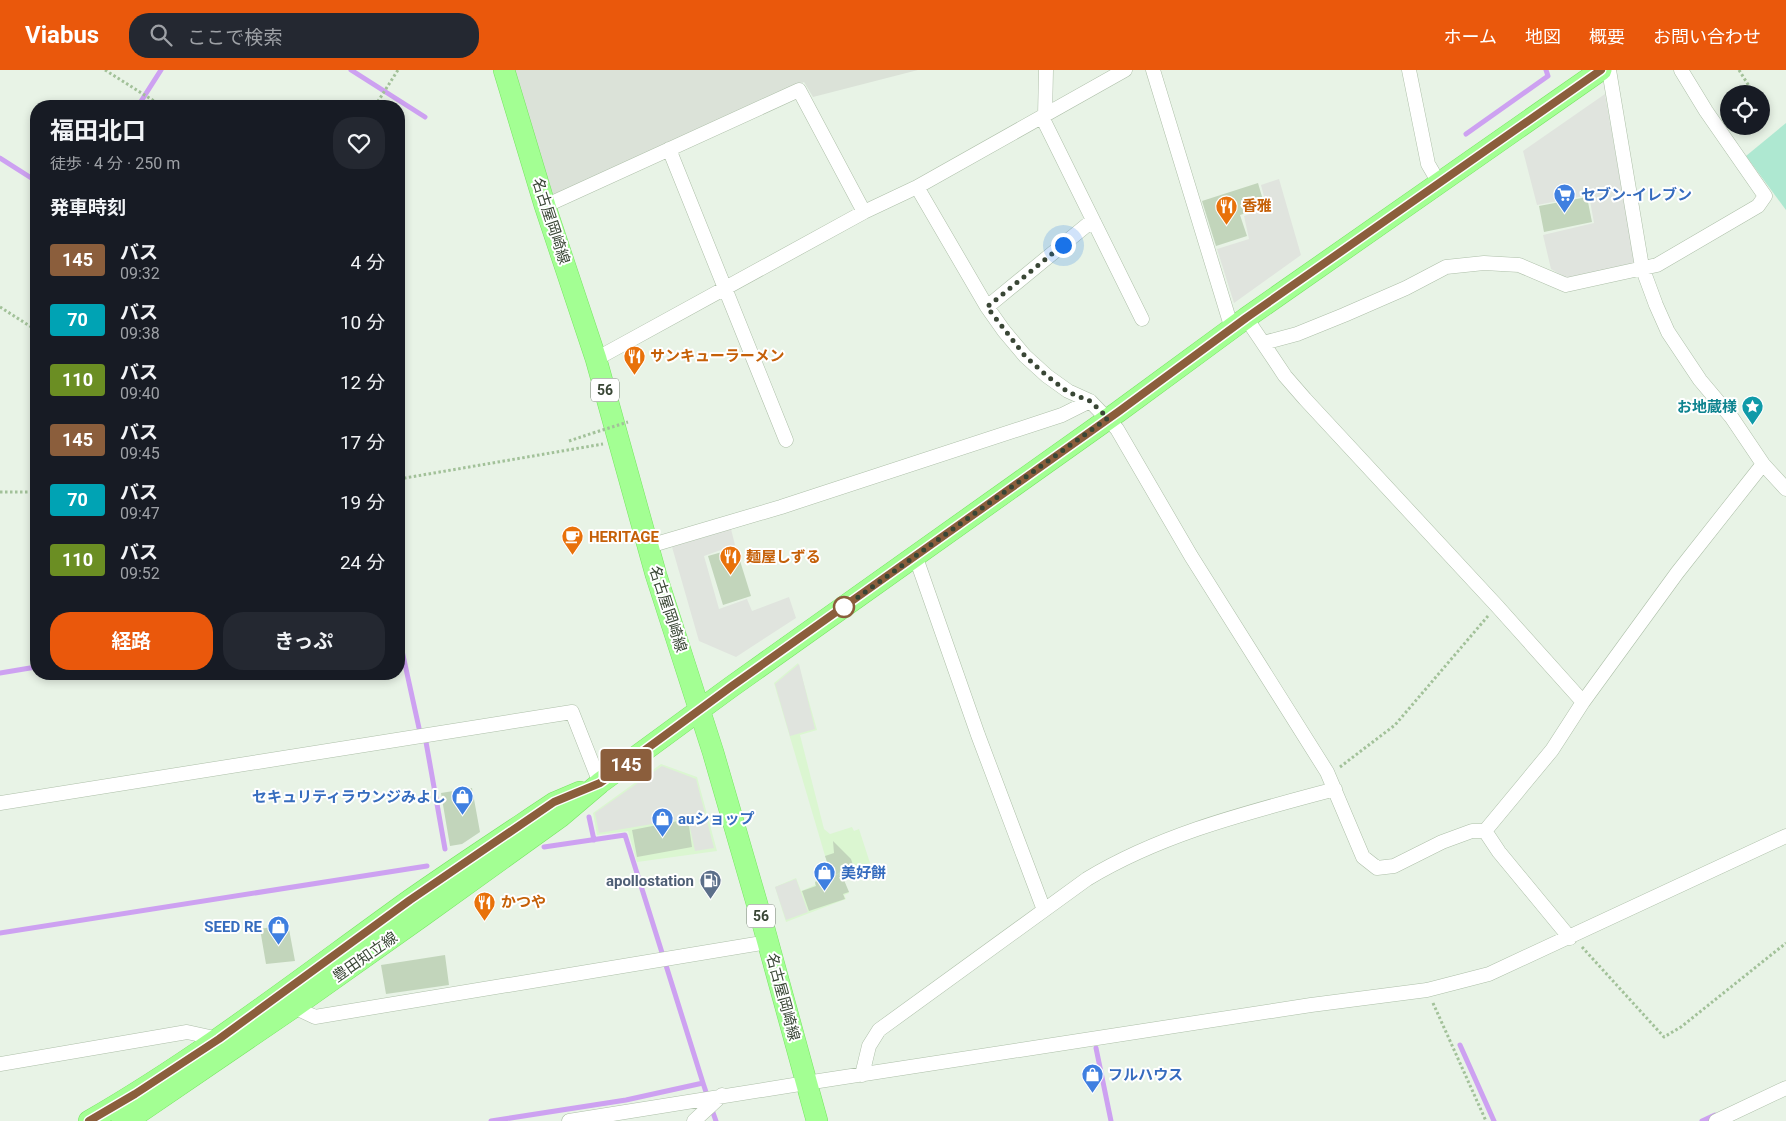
<!DOCTYPE html>
<html lang="ja">
<head>
<meta charset="utf-8">
<style>
	body { margin:0; font-family:Roboto,"Noto Sans JP",sans-serif; background:#242831; color:#f1f3f6; height:100vh; display:flex; flex-direction:column; font-size:19px; white-space:nowrap }
	* { box-sizing:border-box; margin:0 }
	p { font-size:16px; color:#9ea1a6 }
	.icon { flex:none; width:28px; height:28px; fill:none; stroke:currentColor; stroke-width:2; stroke-linecap:round; stroke-linejoin:round }
	.map { position:relative; flex:1; overflow:hidden }
	.drawer { position:absolute; left:30px; top:30px; width:375px; height:580px; display:flex; flex-direction:column; background:#171b24; border-radius:20px; box-shadow:0 2px 8px #0003 }
	.drawer>* { flex:none }
	.badge { padding:0 10px; border-radius:4px; font-size:18px; line-height:32px }
	.tools { position:absolute; left:1720px; top:15px; display:grid; gap:10px }
	.tools a { display:grid; place-items:center; width:50px; height:50px; border-radius:50%; background:#171b24; box-shadow:0 2px 8px #0003; font-size:25px }
	.you { position:absolute; width:25px; height:25px; margin:-12px; border:4px solid #fff; border-radius:50%; background:#1a73e8; box-shadow:0 0 0 8px #1a73e833 }
	.map>.badge { position:absolute; translate:-50% -50%; box-shadow:0 0 0 2px #fff }
	h2 { padding:0 20px; font-size:19px; line-height:45px }
	.round { display:grid; place-items:center; flex:none; width:52px; height:52px; border-radius:20px; background:#242831 }
	.head { display:flex; align-items:center; justify-content:space-between; height:85px; padding:0 20px }
	h1 { font-size:24px; font-weight:700; line-height:38px }
	.action { display:flex; gap:10px; margin-top:auto; padding:10px 20px }
	.action a { flex:1; height:58px; border-radius:20px; background:#ea580c; color:#fff; font-size:20px; font-weight:700; line-height:58px; text-align:center }
	.action a+a { background:#242831; color:#f1f3f6 }
	ul { padding:0; list-style:none }
	li { display:flex; align-items:center; gap:15px; height:60px; padding:0 20px }
	li div { flex:1 }
	li b { display:block; font-size:19px }
	li em { font-style:normal }
	li .badge { min-width:55px; font-weight:700; text-align:center }
	header { display:flex; align-items:center; gap:30px; box-sizing:border-box; height:70px; padding:0 25px; background:#ea580c; color:#fff }
	header strong { font-size:24px }
	nav { display:flex; gap:28px; margin-inline-start:auto; font-size:18px }
	.search { width:350px; height:45px; background:#242831; display:flex; align-items:center; gap:12px; box-sizing:border-box; padding:0 18px; border-radius:20px; color:#9ea1a6; font-size:19px }
	.map>svg:first-child { display:block }
</style>
</head>
<body>
<header>
<strong>Viabus</strong>
<div class="search"><svg class="icon" aria-label="search" viewBox="0 0 24 24"><circle cx="10" cy="10" r="6"/><path d="M15 15l6 6"/></svg>ここで検索</div>
<nav><a>ホーム</a><a>地図</a><a>概要</a><a>お問い合わせ</a></nav>
</header>
<div class="map">
<svg width="1786" height="1051" viewBox="0 0 1786 1051">
	<rect width="100%" height="100%" fill="#e8f3e6"/>
	<path fill="#dbf6d1" d="M 798,593 L 817,660 L 800,665 L 824,759 L 830,764 L 852,757 L 854,761 L 859,759 L 870,793 L 841,803 L 849,823 L 844,825 L 846,829 L 786,852 L 775,817 L 796,808 L 801,821 L 815,815 L 815,811 L 831,806 L 774,613 Z
		M 661,694 L 697,707 L 717,781 L 637,792 L 628,761 L 597,765 L 593,743 Z"/>
	<path fill="#dbe2d8" d="M 514,0 L 918,0 L 813,27 L 804,12 L 551,128 Z"/>
	<path fill="#aee8d1" d="M 1786,53 L 1786,140 L 1746,86 Z"/>
	<path fill="#e0e4de" d="M 1605,24 L 1635,194 L 1567,208 L 1551,199 L 1543,165 L 1594,153 L 1589,125 L 1537,135 L 1523,81 Z
		M 1279,109 L 1301,185 L 1234,233 L 1217,179 L 1249,169 L 1244,146 L 1267,138 L 1261,115 Z
		M 731,459 L 735,475 L 704,486 L 719,539 L 747,529 L 752,541 L 789,527 L 796,548 L 736,587 L 699,571 L 672,477 Z
		M 799,594 L 815,659 L 790,666 L 775,614 Z
		M 662,696 L 696,709 L 714,778 L 695,781 L 688,748 L 599,763 L 595,743 Z
		M 796,809 L 808,842 L 786,850 L 775,817 Z"/>
	<g fill="none" stroke-linecap="round" stroke-linejoin="round">
		<path stroke="#cda1f1" stroke-width="5" d="M 351,0 L 425,47
			M 138,36 L 161,0
			M 1466,64 L 1548,6 L 1546,0
			M 0,88 L 36,111
			M 399,567 L 419,658
			M 0,603 L 36,597
			M 426,672 L 445,779
			M 589,747 L 594,770
			M 544,777 L 625,765 L 703,1013
			M 0,863 L 427,796
			M 1460,975 L 1494,1051
			M 1096,978 L 1111,1051
			M 711,1037 L 716,1051
			M 491,1051 L 626,1030 L 703,1013 L 708,1028
			M 1702,1051 L 1715,1045"/>
	</g>
	<path fill="#c2d5bb" d="M 1258,113 L 1265,137 L 1240,145 L 1247,166 L 1216,176 L 1202,131 Z
		M 1587,127 L 1592,152 L 1544,162 L 1539,136 Z
		M 736,478 L 751,526 L 723,535 L 708,486 Z
		M 472,718 L 480,762 L 462,774 L 450,776 L 441,723 Z
		M 688,749 L 692,777 L 637,787 L 632,760 Z
		M 833,771 L 851,789 L 854,798 L 832,806 L 825,786 L 834,783 Z
		M 841,803 L 849,822 L 843,824 L 845,829 L 809,841 L 802,821 L 816,816 L 815,812 Z
		M 288,854 L 295,891 L 266,894 L 260,859 Z
		M 445,885 L 449,915 L 386,924 L 381,895 Z"/>
	<g fill="none" stroke-linecap="round" stroke-linejoin="round">
		<defs>
			<path id="minor" d="M 1153,0 L 1232,259
				M 1409,0 L 1428,94 L 1439,113
				M 1609,0 L 1642,197 L 1656,235 L 1668,262 L 1700,310 L 1732,348 L 1763,394 L 1786,419
				M 1045,46 L 1046,0
				M 1042,47 L 1142,249
				M 669,79 L 786,370
				M 917,117 L 987,237 L 1004,261 L 1025,286 L 1047,306 L 1068,321 L 1090,331 L 1117,359 L 1191,486 L 1327,702 L 1363,787 L 1377,798 L 1394,796 L 1442,772 L 1472,761 L 1485,761
				M 545,136 L 799,20 L 864,142
				M 987,237 L 1093,150
				M 1246,248 L 1263,273 L 1297,264 L 1344,245 L 1406,218 L 1446,197 L 1484,193 L 1519,195 L 1566,215 L 1657,195 L 1758,136 L 1765,126 L 1706,41 L 1681,0
				M 1263,273 L 1285,306 L 1305,329 L 1497,536 L 1583,632
				M 596,289 L 864,142 L 917,117 L 1125,0
				M 649,476 L 781,437 L 1062,345 L 1090,331
				M 915,485 L 978,665 L 1044,840
				M 0,733 L 572,642 L 600,713
				M 1485,761 L 1552,680 L 1583,632 L 1677,503 L 1763,394
				M 1485,761 L 1499,782 L 1570,868
				M 294,937 L 315,947 L 768,872
				M 0,994 L 187,962 L 219,969
				M 862,1005 L 869,976 L 879,960 L 1087,809 C 1163,763 1250,742 1335,719
				M 569,1051 L 806,1013 L 1311,935 L 1427,920 L 1489,904 L 1786,766
				M 694,1051 L 722,1025
				M 1716,1051 L 1786,1018"/>
			<path id="primary" d="M 504,0 L 545,136 L 596,289 L 656,505 L 713,682 L 764,858 L 817,1051
				M 89,1051 C 202,986 304,906 410,830 C 457,797 506,765 554,733 L 580,722
				M 122,1051 L 140,1042 L 294,937 L 421,847 L 560,747 L 600,713 L 731,617 L 1118,342 L 1246,248 L 1601,0"/>
		</defs>
		<use href="#minor" stroke="#adbfa8" stroke-width="15"/>
		<use href="#primary" stroke="#77e562" stroke-width="22"/>
		<path stroke="#a2c199" stroke-width="3" stroke-dasharray="2.5 2.5" stroke-linecap="butt" d="M 105,0 L 162,36
			M 1739,0 L 1754,24
			M 1761,35 L 1765,42
			M 375,36 L 398,0
			M 0,237 L 36,260
			M 569,371 L 593,363
			M 399,409 L 603,374
			M 0,422 L 36,422
			M 1340,697 L 1395,655 L 1488,546
			M 1582,877 L 1664,967 L 1681,957 L 1786,873
			M 1433,933 L 1486,1051"/>
		<use href="#minor" stroke="#fff" stroke-width="14"/>
		<use href="#primary" stroke="#a3ff93" stroke-width="21"/>
		<path stroke="#a2c199" stroke-width="3" stroke-dasharray="2.5 2.5" stroke-linecap="butt" d="M 593,363 L 628,352"/>
	</g>
	<g fill="none" stroke-linecap="round" stroke-linejoin="round">
		<defs>
			<path id="line" d="M 89,1051 L 135,1024 L 219,969 L 410,830 L 554,732 L 600,713 L 732,616 L 1118,342 L 1246,248 L 1601,0"/>
		</defs>
		<use href="#line" stroke="#fff" stroke-width="11"/>
		<use href="#line" stroke="#8b5e3c" stroke-width="8"/>
		<path stroke="#394635" stroke-width="5" stroke-dasharray="0 9" d="M 844,537 L 840,540 L 1108,348 L 1090,331 L 1068,322 L 1047,306 L 1025,286 L 987,237 L 1063,175"/>
	</g>
	<defs>
		<symbol id="supermarket-pin" viewBox="-11 -11 22 30"><path d="M0 17L-7.5 6A9.5 9.5 0 1 1 7.5 6Z" fill="#3f7fe0" stroke="#fff"/><path d="M-6-5.5h2.5l.6 2H6L4.5 2H-2.5L-4.4-4H-6ZM-1.5 3.2a1.3 1.3 0 1 0 .1 0ZM3 3.2a1.3 1.3 0 1 0 .1 0Z" fill="#fff"/></symbol>
		<symbol id="restaurant-pin" viewBox="-11 -11 22 30"><path d="M0 17L-7.5 6A9.5 9.5 0 1 1 7.5 6Z" fill="#e8710a" stroke="#fff"/><path d="M-5-6h1v4h1v-4h1v4h1v-4h1v5L-1.5 .5V6h-2V.5L-5-1ZM5-6V6H3V1.5H1.5Q1.5-4 5-6Z" fill="#fff"/></symbol>
		<symbol id="sight-pin" viewBox="-11 -11 22 30"><path d="M0 17L-7.5 6A9.5 9.5 0 1 1 7.5 6Z" fill="#0f9aa8" stroke="#fff"/><path d="M0-6L1.8-2.2L6-1.7L2.9 1.2L3.7 5.4L0 3.3L-3.7 5.4L-2.9 1.2L-6-1.7L-1.8-2.2Z" fill="#fff"/></symbol>
		<symbol id="cafe-pin" viewBox="-11 -11 22 30"><path d="M0 17L-7.5 6A9.5 9.5 0 1 1 7.5 6Z" fill="#e8710a" stroke="#fff"/><path d="M-5.5-4.5H6V0H3Q3 3.5 0 3.5H-2.5Q-5.5 3.5-5.5 0ZM3-3.2v2h1.7v-2ZM-6 4.5H4V6H-6Z" fill="#fff"/></symbol>
		<symbol id="shop-pin" viewBox="-11 -11 22 30"><path d="M0 17L-7.5 6A9.5 9.5 0 1 1 7.5 6Z" fill="#3f7fe0" stroke="#fff"/><path d="M-5-2.5h2.3a2.7 3.5 0 0 1 5.4 0H5L5.5 6h-11ZM-1.5-2.5h3a1.5 2.3 0 0 0-3 0Z" fill="#fff"/></symbol>
		<symbol id="fuel-pin" viewBox="-11 -11 22 30"><path d="M0 17L-7.5 6A9.5 9.5 0 1 1 7.5 6Z" fill="#5c6f8a" stroke="#fff"/><path d="M-5.5-6h7V0h2V4h1.3V-2.5L3-4.5l.8-.8L6-3V5H2.5V1h-1V6h-7ZM-4.2-4.7v3.2H.2V-4.7Z" fill="#fff"/></symbol>
	</defs>
	<g fill-rule="evenodd">
		<use href="#supermarket-pin" x="1552" y="112" width="25" height="34"/>
		<use href="#restaurant-pin" x="1214" y="124" width="25" height="34"/>
		<use href="#restaurant-pin" x="622" y="274" width="25" height="34"/>
		<use href="#sight-pin" x="1740" y="324" width="25" height="34"/>
		<use href="#cafe-pin" x="560" y="454" width="25" height="34"/>
		<use href="#restaurant-pin" x="718" y="474" width="25" height="34"/>
		<use href="#shop-pin" x="450" y="714" width="25" height="34"/>
		<use href="#shop-pin" x="650" y="736" width="25" height="34"/>
		<use href="#shop-pin" x="812" y="790" width="25" height="34"/>
		<use href="#fuel-pin" x="698" y="798" width="25" height="34"/>
		<use href="#restaurant-pin" x="472" y="820" width="25" height="34"/>
		<use href="#shop-pin" x="266" y="844" width="25" height="34"/>
		<use href="#shop-pin" x="1080" y="992" width="25" height="34"/>
	</g>
	<circle fill="#fff" stroke="#8b5e3c" stroke-width="2.5" cx="844" cy="537" r="10"/>
	<g text-anchor="middle" dominant-baseline="central" stroke-width="4" stroke-linejoin="round" paint-order="stroke">
		<g fill="#fff" stroke="#747e72" stroke-width="1">
			<rect x="591" y="308.5" width="28" height="23" rx="4"/>
			<rect x="747" y="834.5" width="28" height="23" rx="4"/>
		</g>
		<g font-size="14" font-weight="bold" fill="#394635">
			<text x="605" y="320">56</text>
			<text x="761" y="846">56</text>
		</g>
		<g font-size="15" font-weight="bold" fill="#366cbe" stroke="#fff" text-anchor="start">
			<text x="1581" y="125">セブン-イレブン</text>
			<text x="446" y="727" text-anchor="end">セキュリティラウンジみよし</text>
			<text x="678" y="749">auショップ</text>
			<text x="841" y="803">美好餅</text>
			<text x="262" y="857" text-anchor="end">SEED RE</text>
			<text x="1108" y="1005">フルハウス</text>
		</g>
		<g font-size="15" font-weight="bold" fill="#c56008" stroke="#fff" text-anchor="start">
			<text x="1242" y="136">香雅</text>
			<text x="650" y="286">サンキューラーメン</text>
			<text x="589" y="467">HERITAGE</text>
			<text x="746" y="487">麺屋しずる</text>
			<text x="501" y="832">かつや</text>
		</g>
		<g font-size="15" fill="#394635" stroke="#fff">
			<text transform="translate(551 151) rotate(72)">名古屋岡崎線</text>
			<text transform="translate(668 539) rotate(72)">名古屋岡崎線</text>
			<text transform="translate(365 887) rotate(-35)">豊田知立線</text>
			<text transform="translate(783 927) rotate(75)">名古屋岡崎線</text>
		</g>
		<g font-size="15" font-weight="bold" fill="#0d838f" stroke="#fff" text-anchor="end">
			<text x="1737" y="337">お地蔵様</text>
		</g>
		<g font-size="15" font-weight="bold" fill="#4e5e75" stroke="#fff" text-anchor="end">
			<text x="694" y="811">apollostation</text>
		</g>
	</g>
</svg>
<div class="tools">
<a><svg class="icon" aria-label="locate" viewBox="0 0 24 24"><circle cx="12" cy="12" r="6"/><path d="M12 2v4M12 18v4M2 12h4M18 12h4"/></svg></a>
</div>
<div class="you" style="left:1063px;top:175px"></div>
<b class="badge" style="left:626px;top:695px;background:#8b5e3c;color:#fff">145</b>
<section class="drawer">
<div class="head"><div><h1>福田北口</h1><p>徒歩 · 4 分 · 250 m</p></div><a class="round"><svg class="icon" aria-label="heart" viewBox="0 0 24 24"><path d="M12 20l-8-8c-3-5 5-10 8-4 3-6 11-1 8 4z"/></svg></a></div>
<h2>発車時刻</h2>
<ul>
<li><span class="badge" style="background:#8b5e3c;color:#fff">145</span><div><b>バス</b><p>09:32</p></div><em>4 分</em></li>
<li><span class="badge" style="background:#00a3b4;color:#fff">70</span><div><b>バス</b><p>09:38</p></div><em>10 分</em></li>
<li><span class="badge" style="background:#6b8e23;color:#fff">110</span><div><b>バス</b><p>09:40</p></div><em>12 分</em></li>
<li><span class="badge" style="background:#8b5e3c;color:#fff">145</span><div><b>バス</b><p>09:45</p></div><em>17 分</em></li>
<li><span class="badge" style="background:#00a3b4;color:#fff">70</span><div><b>バス</b><p>09:47</p></div><em>19 分</em></li>
<li><span class="badge" style="background:#6b8e23;color:#fff">110</span><div><b>バス</b><p>09:52</p></div><em>24 分</em></li>
</ul>
<div class="action"><a>経路</a><a>きっぷ</a></div>
</section>
</div>
</body>
</html>
